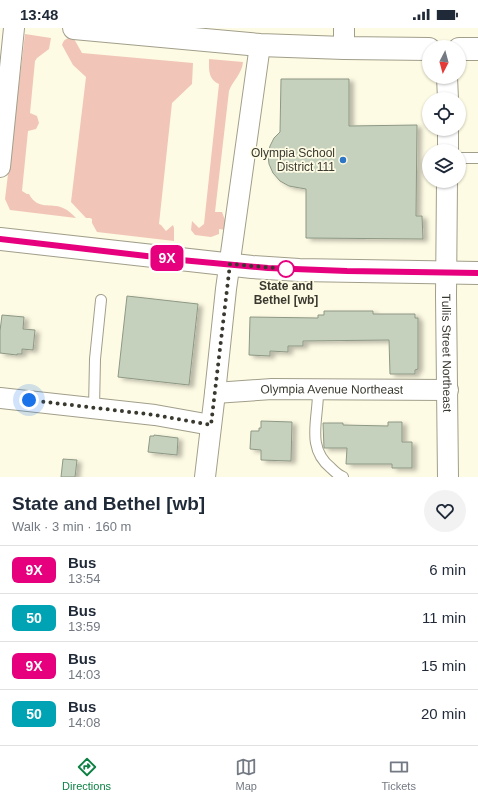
<!DOCTYPE html>
<html lang="en">
<head>
<meta charset="utf-8">
<style>
	body { margin:0; font-family:Arial,sans-serif; background:#f2f2f3; color:#1f2937; height:100vh; display:flex; flex-direction:column; font-size:15px; white-space:nowrap }
	* { box-sizing:border-box; margin:0 }
	p { font-size:13px; color:#747a83 }
	.icon { flex:none; width:22px; height:22px; fill:none; stroke:currentColor; stroke-width:2; stroke-linecap:round; stroke-linejoin:round }
	.map { position:relative; height:449px; overflow:hidden }
	.details { display:flex; flex-direction:column; background:#fff; flex:1 }
	.details>* { flex:none }
	.badge { padding:0 8px; border-radius:6px; font-size:14px; line-height:26px }
	.needle { width:26px; rotate:186deg }
	.fabs { position:absolute; left:422px; top:12px; display:grid; gap:8px }
	.fabs a { display:grid; place-items:center; width:44px; height:44px; border-radius:50%; background:#fff; box-shadow:0 1px 3px #0004; font-size:20px }
	.you { position:absolute; width:20px; height:20px; margin:-10px; border:3px solid #fff; border-radius:50%; background:#1a73e8; box-shadow:0 0 0 6px #1a73e833 }
	.map>.badge { position:absolute; translate:-50% -50%; box-shadow:0 0 0 2px #fff }
	.round { display:grid; place-items:center; flex:none; width:42px; height:42px; border-radius:21px; background:#f2f2f3 }
	.head { display:flex; align-items:center; justify-content:space-between; height:68px; padding:0 12px }
	h1 { font-size:19px; font-weight:700; line-height:30px }
	ul { padding:0; list-style:none }
	li { display:flex; align-items:center; gap:12px; height:48px; padding:0 12px; border-top:1px solid #e0e1e3 }
	li div { flex:1 }
	li b { display:block; font-size:15px }
	li em { font-style:normal }
	li .badge { min-width:44px; font-weight:700; text-align:center }
	.status { display:flex; justify-content:space-between; align-items:center; height:28px; padding:0 20px; background:#fff; direction:ltr }
	.status svg { height:11px; fill:currentColor }
	.tab-bar { display:flex; justify-content:space-around; align-items:center; height:56px; border-top:1px solid #e0e1e3; background:#fff; font-size:11px; color:#747a83 }
	.tab-bar a { display:grid; justify-items:center; gap:2px }
	.tab-bar .active { color:#0b8043 }
	.map>svg:first-child { display:block }
</style>
</head>
<body>
<div class="status"><b>13:48</b><svg viewBox="0 0 49 12"><path d="M0 12V9h3v3zM5 12V6h3v6zM10 12V3h3v9zM15 12V0h3v12zM26 1h20v11H26zM47 4h2v5h-2z"/></svg></div>
<div class="map">
<svg width="478" height="449" viewBox="0 0 478 449">
	<defs>
		<filter id="shadow"><feDropShadow dx="4.5" dy="2.5" stdDeviation="2" flood-color="#0004"/></filter>
	</defs>
	<rect width="100%" height="100%" fill="#fefbe4"/>
	<path fill="#f1c6b8" d="M 25,6 L 51,10 L 49,21 L 37,30 L 35,33 L 30,85 L 37,88 L 39,95 L 36,101 L 28,103 L 22,163 L 27,166 L 29,166 C 38,183 50,174 63,180 C 68,182 72,186 76,190 L 10,182 L 5,171 Z
		M 73,9 L 82,25 L 193,35 L 192,56 L 172,75 L 159,196 L 161,197 L 166,203 L 173,197 L 174,200 L 174,213 L 97,204 L 92,195 L 92,191 L 90,190 L 86,190 L 71,174 L 86,49 L 73,37 L 62,17 C 64,11 67,10 73,9 Z
		M 209,31 L 243,34 C 242,46 233,52 229,63 L 215,184 L 222,184 L 225,192 L 226,202 L 219,201 L 219,206 L 211,209 L 195,207 L 191,202 L 192,193 L 199,200 L 204,196 L 219,56 C 208,51 209,42 209,31 Z"/>
	<path fill="#c6d1bd" stroke="#8d9885" filter="url(#shadow)" d="M 281,51 L 349,51 L 349,98 L 417,97 L 416,188 L 422,188 L 423,211 L 306,210 L 306,161 L 289,158 L 280,153 L 273,145 L 269,136 L 268,127 L 270,118 L 274,110 L 280,104 Z
		M 127,268 L 198,276 L 189,357 L 118,349 Z
		M 324,283 L 373,283 L 373,286 L 415,286 L 415,290 L 418,290 L 418,341 L 415,342 L 415,346 L 390,346 L 389,312 L 303,313 L 303,318 L 288,318 L 288,324 L 270,323 L 270,328 L 249,327 L 250,289 L 318,290 L 318,287 L 324,287 Z
		M 2,287 L 24,289 L 23,301 L 35,302 L 33,322 L 22,321 L 22,326 L 17,326 L 17,327 L 0,325 L 0,303 Z
		M 261,393 L 292,394 L 291,433 L 261,432 L 261,422 L 250,421 L 251,403 L 259,403 L 259,400 L 261,400 Z
		M 388,394 L 402,394 L 402,414 L 412,414 L 412,440 L 392,440 L 392,436 L 346,436 L 347,420 L 324,420 L 323,395 L 343,395 L 343,397 L 388,398 Z
		M 154,407 L 178,410 L 177,427 L 148,424 L 150,408 L 154,408 Z
		M 63,431 L 77,432 L 75,449 L 61,449 Z"/>
	<g fill="none" stroke-linecap="round" stroke-linejoin="round">
		<defs>
			<path id="lane" d="M 459,130 L 478,130
				M 318,361 C 319,390 305,419 331,440 C 335,444 338,447 343,449
				M 94,380 L 95,331 L 101,272"/>
			<g id="street">
				<path d="M 344,20 L 344,0"/>
				<path d="M 447,49 L 448,71"/>
				<path d="M 448,101 L 448,123"/>
				<path d="M 0,139 L 14,0"/>
				<path id="s1" d="M 447,153 L 446,268 L 448,449"/>
				<path id="s2" d="M 215,365 L 272,361 L 448,362"/>
				<path d="M 0,370 L 155,387 L 211,397"/>
				<path d="M 205,449 L 215,365 L 226,261 L 260,17"/>
			</g>
			<path id="primary" d="M 74,0 L 260,17 L 344,20 L 429,21
				M 459,21 L 478,21
				M 0,211 L 252,239 L 299,242 L 478,245"/>
		</defs>
		<use href="#lane" stroke="#a19e8a" stroke-width="12"/>
		<use href="#street" stroke="#a19e8a" stroke-width="22"/>
		<use href="#primary" stroke="#a19e8a" stroke-width="24"/>
		<use href="#lane" stroke="#fff" stroke-width="10"/>
		<use href="#street" stroke="#fff" stroke-width="20"/>
		<use href="#primary" stroke="#fff" stroke-width="22"/>
	</g>
	<g fill="none" stroke-linecap="round" stroke-linejoin="round">
		<defs>
			<path id="line" d="M 0,211 L 181,232 L 268,240 L 347,243 L 478,245"/>
		</defs>
		<use href="#line" stroke="#fff" stroke-width="9"/>
		<use href="#line" stroke="#e6007e" stroke-width="6"/>
		<path stroke="#3a3930" stroke-width="4" stroke-dasharray="0 7.2" d="M 29,372 L 155,387 L 211,397 L 230,236 L 286,241"/>
	</g>
	<circle fill="#2d75c6" stroke="#fefbe4" stroke-width="1.5" cx="343" cy="132" r="4"/>
	<circle fill="#fff" stroke="#e6007e" stroke-width="2" cx="286" cy="241" r="8"/>
	<g text-anchor="middle" dominant-baseline="central" stroke-width="3.5" stroke-linejoin="round" paint-order="stroke">
		<g font-size="12" fill="#3a3930" stroke="#fefbe4" text-anchor="end">
			<text x="335" y="125">Olympia School<tspan x="335" dy="14">District 111</tspan></text>
		</g>
		<g font-size="12" font-weight="bold" fill="#3a3930" stroke="#fefbe4">
			<text x="286" y="258">State and<tspan x="286" dy="14">Bethel [wb]</tspan></text>
		</g>
		<g font-size="12" fill="#3a3930" stroke="#fefbe4">
			<text stroke="none"><textPath href="#s1" startOffset="172">Tullis Street Northeast</textPath></text>
			<text stroke="none"><textPath href="#s2" startOffset="117">Olympia Avenue Northeast</textPath></text>
		</g>
	</g>
</svg>
<div class="fabs">
<a><svg class="needle" viewBox="-14 -14 28 28"><path d="M0-13l5 13h-10z" fill="#e53935"/><path d="M0 13l5-13h-10z" fill="#747a83"/></svg></a>
<a><svg class="icon" aria-label="locate" viewBox="0 0 24 24"><circle cx="12" cy="12" r="6"/><path d="M12 2v4M12 18v4M2 12h4M18 12h4"/></svg></a>
<a><svg class="icon" aria-label="layers" viewBox="0 0 24 24"><path d="M12 4l9 5-9 5-9-5zM3 14l9 5 9-5"/></svg></a>
</div>
<div class="you" style="left:29px;top:372px"></div>
<b class="badge" style="left:167px;top:230px;background:#e6007e;color:#fff">9X</b>
</div>
<section class="details">
<div class="head"><div><h1>State and Bethel [wb]</h1><p>Walk · 3 min · 160 m</p></div><a class="round"><svg class="icon" aria-label="heart" viewBox="0 0 24 24"><path d="M12 20l-8-8c-3-5 5-10 8-4 3-6 11-1 8 4z"/></svg></a></div>
<ul>
<li><span class="badge" style="background:#e6007e;color:#fff">9X</span><div><b>Bus</b><p>13:54</p></div><em>6 min</em></li>
<li><span class="badge" style="background:#00a3b4;color:#fff">50</span><div><b>Bus</b><p>13:59</p></div><em>11 min</em></li>
<li><span class="badge" style="background:#e6007e;color:#fff">9X</span><div><b>Bus</b><p>14:03</p></div><em>15 min</em></li>
<li><span class="badge" style="background:#00a3b4;color:#fff">50</span><div><b>Bus</b><p>14:08</p></div><em>20 min</em></li>
</ul>
</section>
<nav class="tab-bar">
<a class="active"><svg class="icon" aria-label="directions" viewBox="0 0 24 24"><path d="M12 3l9 9-9 9-9-9zM9 14v-3h6M13 9l2 2-2 2"/></svg>Directions</a>
<a><svg class="icon" aria-label="map" viewBox="0 0 24 24"><path d="M3 6l6-2 6 2 6-2v14l-6 2-6-2-6 2zM9 4v14M15 6v14"/></svg>Map</a>
<a><svg class="icon" aria-label="tickets" viewBox="0 0 24 24"><path d="M3 7h18v10H3zM15 7v10"/></svg>Tickets</a>
</nav>
</body>
</html>
